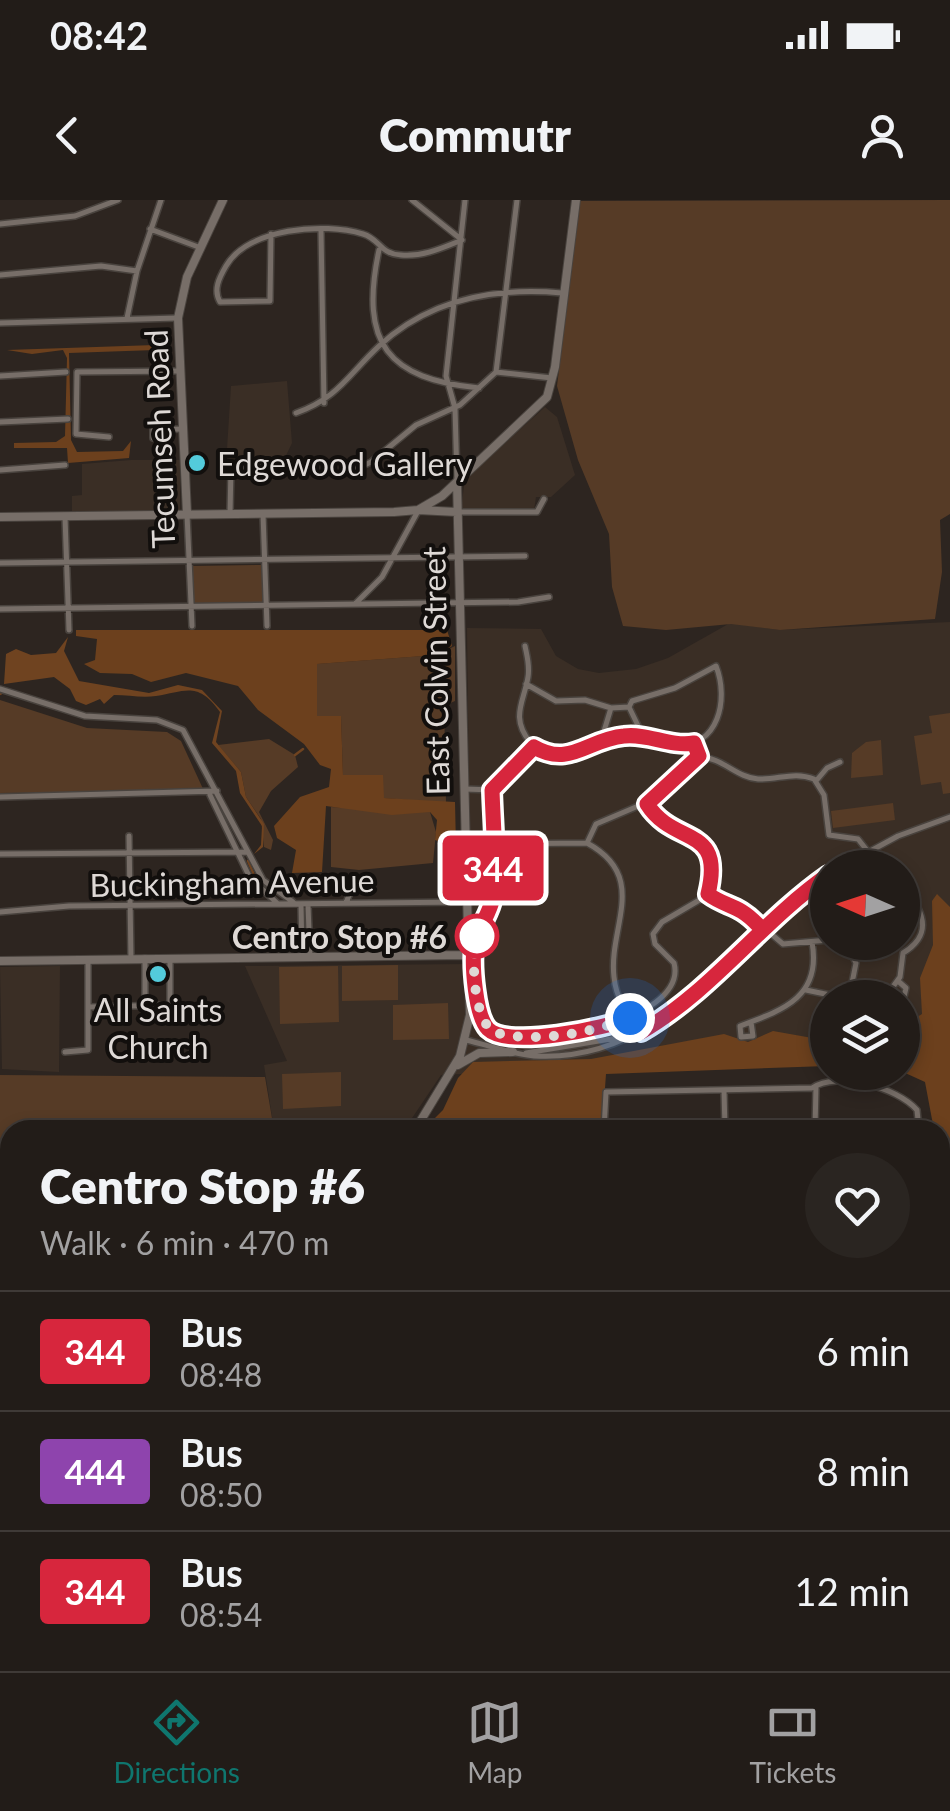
<!DOCTYPE html>
<html lang="en">
<head>
<meta charset="utf-8">
<style>
	body { margin:0; font-family:Lato,sans-serif; background:#2a2521; color:#f1f3f6; height:100vh; display:flex; flex-direction:column; font-size:38px; white-space:nowrap }
	* { box-sizing:border-box; margin:0 }
	p { font-size:32px; color:#a2a1a2 }
	.icon { flex:none; width:55px; height:55px; fill:none; stroke:currentColor; stroke-width:2; stroke-linecap:round; stroke-linejoin:round }
	.map { position:relative; flex:1; overflow:hidden }
	.side { position:absolute; left:0px; top:920px; width:950px; height:552px; display:flex; flex-direction:column; background:#221c18; border-radius:30px 30px 0 0; box-shadow:0 5px 15px #0003,0 0 0 2px #3f3a37 }
	.side>* { flex:none }
	.badge { padding:0 20px; border-radius:8px; font-size:35px; line-height:65px }
	.needle { width:65px; rotate:273deg }
	.tools { position:absolute; left:810px; top:650px; display:grid; gap:20px }
	.tools a { display:grid; place-items:center; width:110px; height:110px; border-radius:50%; background:#221c18; box-shadow:0 5px 15px #0003,0 0 0 2px #3f3a37; font-size:50px }
	.you { position:absolute; width:50px; height:50px; margin:-25px; border:8px solid #fff; border-radius:50%; background:#1a73e8; box-shadow:0 0 0 15px #1a73e833 }
	.map>.badge { position:absolute; translate:-50% -50%; box-shadow:0 0 0 5px #fff }
	.round { display:grid; place-items:center; flex:none; width:105px; height:105px; border-radius:52px; background:#2a2521 }
	.head { display:flex; align-items:center; justify-content:space-between; height:170px; padding:0 40px }
	h1 { font-size:48px; font-weight:800; line-height:75px }
	ul { padding:0; list-style:none }
	li { display:flex; align-items:center; gap:30px; height:120px; padding:0 40px; border-top:2px solid #3f3a37 }
	li div { flex:1 }
	li b { display:block; font-size:38px }
	li em { font-style:normal }
	li .badge { min-width:110px; font-weight:700; text-align:center }
	.status { display:flex; justify-content:space-between; align-items:center; height:70px; padding:0 50px; background:#221c18; direction:ltr }
	.status svg { height:28px; fill:currentColor }
	header { display:flex; justify-content:space-between; align-items:center; height:130px; padding:0 40px; background:#221c18; font-size:45px; font-weight:800 }
	.tab-bar { display:flex; justify-content:space-around; align-items:center; height:140px; border-top:2px solid #3f3a37; background:#221c18; font-size:28px; color:#a2a1a2 }
	.tab-bar a { display:grid; justify-items:center; gap:5px }
	.tab-bar .active { color:#0f766e }
	.map>svg:first-child { display:block }
</style>
</head>
<body>
<div class="status"><b>08:42</b><svg viewBox="0 0 49 12"><path d="M0 12V9h3v3zM5 12V6h3v6zM10 12V3h3v9zM15 12V0h3v12zM26 1h20v11H26zM47 4h2v5h-2z"/></svg></div>
<header><svg class="icon" aria-label="back" viewBox="0 0 24 24"><path d="M15 5l-7 7 7 7"/></svg>Commutr<svg class="icon" aria-label="person" viewBox="0 0 24 24"><circle cx="12" cy="8" r="4"/><path d="M4 21q1-7 8-7t8 7"/></svg></header>
<div class="map">
<svg width="950" height="1471" viewBox="0 0 950 1471">
	<rect width="100%" height="100%" fill="#2d2520"/>
	<path fill="#3a2e25" fill-rule="evenodd" d="M 287,181 L 292,243 L 282,264 L 265,269 L 230,265 L 227,249 L 231,186 Z
		M 545,207 L 557,217 L 575,275 L 551,297 L 536,297 L 534,310 L 461,309 L 465,279 Z
		M 131,260 L 180,260 L 180,313 L 72,313 L 72,296 L 82,295 L 82,264 Z
		M 950,422 L 950,839 L 903,851 L 902,798 L 828,798 L 827,855 L 441,875 L 404,930 L 268,930 L 273,923 L 264,865 L 287,861 L 245,766 L 471,764 L 467,428 L 541,429 L 556,456 L 578,469 L 599,473 L 636,469 L 668,458 L 730,423 L 780,430 ZM 828,668 L 902,668 L 902,742 L 828,742 Z
		M 60,766 L 59,872 L 2,869 L 0,767 Z
		M 305,1463 L 429,1464 L 429,1471 L 305,1471 Z"/>
	<path fill="#563b26" d="M 950,0 L 950,314 L 940,320 L 942,372 L 935,419 L 780,430 L 731,424 L 666,430 L 623,426 L 612,387 L 609,334 L 578,260 L 557,186 L 580,1 Z
		M 262,365 L 263,403 L 193,404 L 191,366 Z
		M 455,446 L 455,501 L 448,504 L 444,500 L 446,603 L 384,598 L 343,575 L 341,517 L 317,517 L 316,464 L 436,455 Z
		M 0,500 L 87,528 L 167,532 L 181,541 L 204,591 L 0,593 Z
		M 950,513 L 950,593 L 943,594 L 941,582 L 921,585 L 914,536 L 932,533 L 929,516 Z
		M 269,539 L 295,555 L 298,567 L 271,591 L 259,612 L 273,640 L 271,650 L 264,647 L 261,619 L 246,597 L 241,572 L 218,545 Z
		M 881,540 L 883,575 L 851,578 L 852,553 L 866,542 Z
		M 893,603 L 895,620 L 833,628 L 831,611 Z
		M 331,607 L 430,612 L 436,632 L 433,663 L 359,670 L 331,667 Z
		M 398,765 L 398,800 L 342,801 L 342,766 Z
		M 338,766 L 339,822 L 280,824 L 279,767 Z
		M 448,803 L 449,839 L 393,840 L 393,805 Z
		M 341,872 L 341,906 L 283,909 L 282,874 Z
		M 0,875 L 265,877 L 273,924 L 268,930 L 10,930 L 10,1043 L 0,1043 Z
		M 0,1055 L 10,1055 L 10,1462 L 162,1463 L 162,1471 L 0,1471 Z"/>
	<path fill="#6c401d" d="M 155,145 L 155,150 L 69,153 L 71,240 L 77,252 L 123,251 L 131,241 L 129,258 L 68,263 L 67,248 L 14,248 L 14,243 L 56,242 L 65,236 L 67,158 L 63,150 L 32,154 L 7,150 Z
		M 76,430 L 447,430 L 452,446 L 437,455 L 317,464 L 317,516 L 341,516 L 343,575 L 383,575 L 384,598 L 455,602 L 456,647 L 435,640 L 437,620 L 430,612 L 392,615 L 326,606 L 322,672 L 292,673 L 296,650 L 277,638 L 274,626 L 300,597 L 329,587 L 331,569 L 320,565 L 304,544 L 258,510 L 238,486 L 186,473 L 151,482 L 132,474 L 100,473 L 84,464 L 95,460 L 97,439 L 76,436 Z
		M 937,694 L 950,707 L 950,953 L 940,958 L 940,930 L 934,930 L 925,882 L 903,872 L 902,819 L 909,822 L 922,814 L 920,778 L 933,745 L 932,701 Z
		M 827,828 L 827,866 L 606,874 L 602,930 L 423,930 L 443,910 L 458,878 L 473,862 L 591,859 L 724,834 L 748,842 L 773,831 L 818,839 Z"/>
	<path fill="#6f4320" d="M 68,437 L 64,451 L 79,481 L 149,493 L 178,485 L 202,490 L 222,511 L 216,542 L 241,572 L 246,597 L 264,624 L 263,647 L 254,654 L 261,645 L 262,626 L 240,593 L 236,571 L 212,543 L 220,512 C 198,481 186,491 156,496 C 142,498 128,495 114,495 L 104,504 L 100,499 L 86,505 L 76,501 L 70,489 L 54,477 L 4,484 L 6,454 L 16,449 L 31,455 L 56,453 Z"/>
	<g fill="none" stroke-linecap="round" stroke-linejoin="round">
		<path stroke="#6f4320" stroke-width="2.5" d="M 0,494 L 2,493
			M 295,555 L 303,549
			M 248,661 L 257,682
			M 304,712 L 305,752"/>
		<defs>
			<path id="minor" d="M 412,0 L 462,40
				M 0,24 L 75,16 L 118,0
				M 150,29 L 201,48
				M 321,31 L 324,203
				M 271,34 L 270,101 L 220,102 C 213,90 219,78 226,66 C 248,28 324,22 363,34 C 380,39 380,54 401,55 C 423,57 442,48 462,40
				M 379,50 C 359,144 388,179 479,188
				M 0,75 L 101,66 L 137,71
				M 127,118 L 137,71 L 161,0
				M 0,123 L 177,118
				M 496,172 L 552,178
				M 0,176 L 66,172
				M 296,213 C 338,198 348,175 379,146 C 430,99 495,87 562,93
				M 0,222 L 68,219
				M 167,230 L 167,240 L 153,238 L 153,230 L 182,229
				M 109,237 L 76,234 L 77,172 L 179,171
				M 0,270 L 65,265
				M 352,271 L 371,262 L 416,225 L 460,205 L 496,172 L 517,0
				M 457,279 L 455,208 L 446,176 L 465,0
				M 457,312 L 537,312 L 544,299
				M 187,314 L 192,426
				M 230,314 L 231,268 L 264,266
				M 263,314 L 267,426
				M 65,317 L 69,430
				M 0,363 L 525,356
				M 356,403 L 382,377 L 418,311
				M 0,409 L 518,402 L 549,397
				M 525,446 C 527,456 530,466 528,477 C 524,502 510,517 530,542 C 557,576 591,540 622,536 C 641,533 656,544 675,545 C 719,548 729,499 716,466 L 675,488 L 632,501 L 629,507 L 611,508 L 585,500 L 556,501 L 526,484
				M 0,489 L 85,516 L 157,520 L 183,530 L 263,680 L 293,702
				M 629,507 L 643,536
				M 601,541 L 611,508
				M 699,557 C 722,557 737,578 758,579 C 778,580 794,571 814,579 L 824,595 L 829,635 L 858,639 L 881,668
				M 816,581 L 827,568 L 840,562
				M 465,589 L 493,590 L 534,547
				M 493,590 L 493,693 L 474,754 L 485,824 C 514,857 690,823 674,763 L 655,744 L 653,734 L 662,722 L 708,695 C 725,625 674,646 647,604
				M 210,595 L 250,678 L 277,703
				M 0,597 L 217,591
				M 129,636 L 131,759
				M 587,643 C 650,677 608,727 614,777 C 616,799 627,814 641,832
				M 587,643 L 596,624 L 657,598 L 699,557
				M 493,644 L 587,643
				M 0,654 L 247,652
				M 839,668 L 898,636 L 950,617
				M 708,695 L 739,707 L 783,744 L 828,740
				M 346,703 L 356,677
				M 301,704 L 302,756
				M 308,705 L 310,757
				M 0,712 L 69,706 L 464,702
				M 145,758 L 145,805
				M 898,781 L 906,788 L 904,797 L 895,796 L 892,788 L 900,777 L 903,753 C 921,742 928,728 918,708 L 902,700
				M 806,790 L 830,795 L 852,783 L 856,763 L 846,743
				M 89,807 L 170,805 L 170,758
				M 751,822 L 753,836 L 741,837 L 740,826 C 783,810 822,797 812,742
				M 466,840 C 488,845 511,854 534,856 C 664,864 734,742 828,675
				M 65,852 L 88,850 L 88,759
				M 526,853 L 623,837
				M 724,890 L 725,930
				M 604,930 L 606,892 L 812,888 C 838,871 897,887 917,910 L 919,930
				M 815,930 L 816,886
				M 940,1196 L 950,1195
				M 502,1462 L 509,1469 L 543,1471
				M 184,1471 L 185,1462"/>
			<path id="tertiary" d="M 418,310 L 457,312
				M 187,314 L 178,118 L 187,77 L 223,0
				M 0,317 L 394,312 L 418,310 L 442,296 L 547,197 L 555,167 L 576,0
				M 0,761 L 466,755
				M 458,865 L 479,853 L 513,852
				M 415,930 L 460,856 L 470,815 L 457,282
				M 940,963 L 950,957
				M 0,1049 L 10,1049
				M 169,1471 L 170,1462"/>
			<path id="primary" d="M 940,1339 L 950,1335
				M 605,1471 L 626,1462"/>
			<path id="motorway" d="M 943,1471 L 950,1468"/>
		</defs>
		<use href="#minor" stroke="#49433e" stroke-width="8"/>
		<use href="#tertiary" stroke="#49433e" stroke-width="10"/>
		<use href="#primary" stroke="#49433e" stroke-width="12"/>
		<use href="#motorway" stroke="#49433e" stroke-width="15"/>
		<use href="#minor" stroke="#776e68" stroke-width="5"/>
		<use href="#tertiary" stroke="#776e68" stroke-width="8"/>
		<use href="#primary" stroke="#af7646" stroke-width="10"/>
		<use href="#motorway" stroke="#d47c30" stroke-width="12"/>
		<path stroke="#a8a29f" stroke-width="2.5" stroke-dasharray="5 10" stroke-linecap="butt" d="M 940,1441 L 950,1437
			M 804,1471 L 849,1462"/>
	</g>
	<g fill="none" stroke-linecap="round" stroke-linejoin="round">
		<defs>
			<path id="line" d="M 758,725 C 737,703 727,708 708,694 C 725,624 674,647 647,604 L 699,556 L 694,543 C 669,547 648,533 624,536 C 588,539 570,568 534,547 L 492,590 C 493,625 497,662 493,697 C 490,715 477,728 474,747 C 472,765 475,815 488,829 C 508,849 606,828 630,818 L 641,832 C 712,791 761,722 828,675"/>
		</defs>
		<use href="#line" stroke="#fff" stroke-width="22"/>
		<use href="#line" stroke="#d7263d" stroke-width="15"/>
		<path stroke="#ded9d6" stroke-width="10" stroke-dasharray="0 18" d="M 477,736 C 471,760 473,816 493,832 C 533,844 592,833 630,818"/>
	</g>
	<g fill="#53cbdb" stroke="#120f0d" stroke-width="4">
		<circle cx="197" cy="263" r="10"/>
		<circle cx="158" cy="774" r="10"/>
	</g>
	<circle fill="#fff" stroke="#d7263d" stroke-width="5" cx="477" cy="736" r="20"/>
	<g text-anchor="middle" dominant-baseline="central" stroke-width="8" stroke-linejoin="round" paint-order="stroke">
		<g font-size="32" fill="#ded9d6" stroke="#120f0d">
			<text transform="translate(159 239) rotate(-92)">Tecumseh Road</text>
			<text transform="translate(435 471) rotate(-91)">East Colvin Street</text>
			<text transform="translate(232 682) rotate(-1)">Buckingham Avenue</text>
		</g>
		<g font-size="32" fill="#ded9d6" stroke="#120f0d" text-anchor="start">
			<text x="217" y="263">Edgewood Gallery</text>
			<text x="158" y="809" text-anchor="middle">All Saints<tspan x="158" dy="37">Church</tspan></text>
		</g>
		<g font-size="32" font-weight="bold" fill="#ded9d6" stroke="#120f0d" text-anchor="end">
			<text x="447" y="736">Centro Stop #6</text>
		</g>
	</g>
</svg>
<div class="tools">
<a><svg class="needle" viewBox="-14 -14 28 28"><path d="M0-13l5 13h-10z" fill="#e53935"/><path d="M0 13l5-13h-10z" fill="#a2a1a2"/></svg></a>
<a><svg class="icon" aria-label="layers" viewBox="0 0 24 24"><path d="M12 4l9 5-9 5-9-5zM3 14l9 5 9-5"/></svg></a>
</div>
<div class="you" style="left:630px;top:818px"></div>
<b class="badge" style="left:493px;top:668px;background:#d7263d;color:#fff">344</b>
<section class="side">
<div class="head"><div><h1>Centro Stop #6</h1><p>Walk · 6 min · 470 m</p></div><a class="round"><svg class="icon" aria-label="heart" viewBox="0 0 24 24"><path d="M12 20l-8-8c-3-5 5-10 8-4 3-6 11-1 8 4z"/></svg></a></div>
<ul>
<li><span class="badge" style="background:#d7263d;color:#fff">344</span><div><b>Bus</b><p>08:48</p></div><em>6 min</em></li>
<li><span class="badge" style="background:#8e44ad;color:#fff">444</span><div><b>Bus</b><p>08:50</p></div><em>8 min</em></li>
<li><span class="badge" style="background:#d7263d;color:#fff">344</span><div><b>Bus</b><p>08:54</p></div><em>12 min</em></li>
</ul>
</section>
</div>
<nav class="tab-bar">
<a class="active"><svg class="icon" aria-label="directions" viewBox="0 0 24 24"><path d="M12 3l9 9-9 9-9-9zM9 14v-3h6M13 9l2 2-2 2"/></svg>Directions</a>
<a><svg class="icon" aria-label="map" viewBox="0 0 24 24"><path d="M3 6l6-2 6 2 6-2v14l-6 2-6-2-6 2zM9 4v14M15 6v14"/></svg>Map</a>
<a><svg class="icon" aria-label="tickets" viewBox="0 0 24 24"><path d="M3 7h18v10H3zM15 7v10"/></svg>Tickets</a>
</nav>
</body>
</html>
